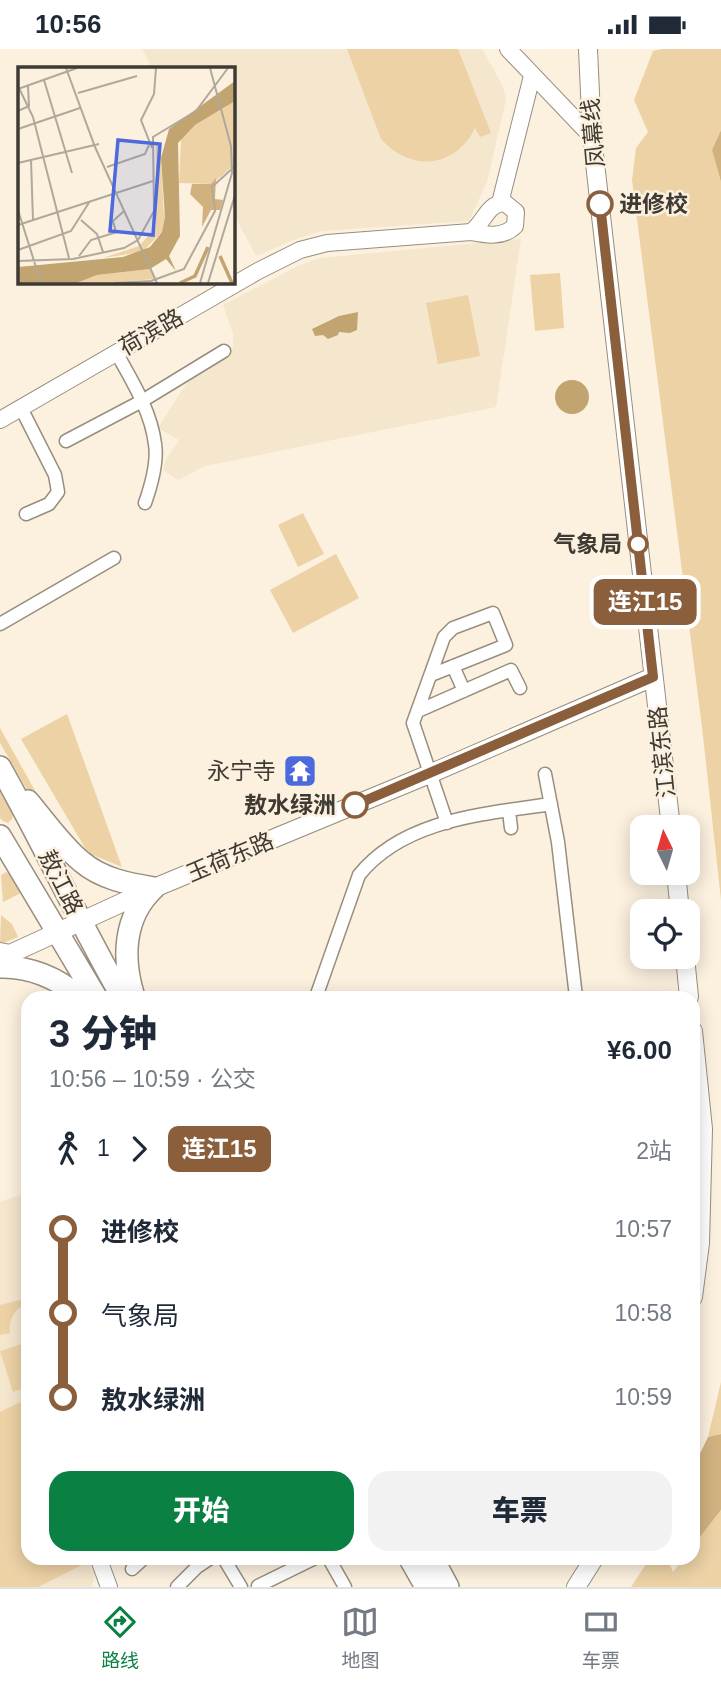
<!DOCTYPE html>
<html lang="zh">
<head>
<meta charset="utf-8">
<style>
	body { margin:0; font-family:Arial,"Noto Sans SC",sans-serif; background:#f2f2f3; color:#1f2937; height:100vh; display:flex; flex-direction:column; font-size:26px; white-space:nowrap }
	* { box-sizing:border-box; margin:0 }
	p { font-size:23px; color:#747a83 }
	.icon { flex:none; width:38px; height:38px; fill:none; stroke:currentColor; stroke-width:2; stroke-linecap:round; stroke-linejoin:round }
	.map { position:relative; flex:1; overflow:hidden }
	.drawer { position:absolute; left:21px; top:942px; width:679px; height:574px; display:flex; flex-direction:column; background:#fff; border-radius:21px; box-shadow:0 4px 18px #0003 }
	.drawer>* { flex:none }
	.badge { padding:0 14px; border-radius:10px; font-size:24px; line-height:46px }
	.needle { width:46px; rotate:355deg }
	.controls { position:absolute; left:630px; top:766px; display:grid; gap:14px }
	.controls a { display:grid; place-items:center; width:70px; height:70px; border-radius:14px; background:#fff; box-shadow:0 4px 18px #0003; font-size:35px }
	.map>.badge { position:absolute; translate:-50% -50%; box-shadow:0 0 0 4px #fff }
	.legs { display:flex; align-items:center; gap:10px; height:77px; padding:0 28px; font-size:23px }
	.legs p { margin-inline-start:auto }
	.headline { display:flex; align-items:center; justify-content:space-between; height:119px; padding:0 28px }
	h1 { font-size:38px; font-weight:800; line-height:52px }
	.button { display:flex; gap:14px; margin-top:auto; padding:14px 28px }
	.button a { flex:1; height:80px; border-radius:21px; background:#0b8043; color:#fff; font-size:28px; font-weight:800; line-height:80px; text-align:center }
	.button a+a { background:#f2f2f3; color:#1f2937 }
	ul { padding:0 28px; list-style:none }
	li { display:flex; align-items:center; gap:24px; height:84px; font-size:26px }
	li i { display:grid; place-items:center; width:10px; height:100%; margin:0 9px; background:currentColor }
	li i::after { content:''; width:18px; height:18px; margin:-9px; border:5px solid; border-radius:50%; background:#fff }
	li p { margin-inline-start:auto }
	li:first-child i { background:linear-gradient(#0000 50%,currentColor 0) }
	li:last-child i { background:linear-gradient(currentColor 50%,#0000 0) }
	.status { display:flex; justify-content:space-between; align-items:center; height:49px; padding:0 35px; background:#fff; direction:ltr }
	.status svg { height:19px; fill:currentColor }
	.tabs { display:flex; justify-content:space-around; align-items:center; height:98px; border-top:2px solid #e0e1e3; background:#fff; font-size:19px; color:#747a83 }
	.tabs a { display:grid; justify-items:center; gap:4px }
	.tabs .on { color:#0b8043 }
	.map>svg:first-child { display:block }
</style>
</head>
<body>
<div class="status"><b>10:56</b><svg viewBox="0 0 49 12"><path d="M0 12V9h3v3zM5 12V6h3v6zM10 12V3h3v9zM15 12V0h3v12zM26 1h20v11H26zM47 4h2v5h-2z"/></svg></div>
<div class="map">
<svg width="721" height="1538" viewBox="0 0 721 1538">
	<rect width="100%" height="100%" fill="#fcf1df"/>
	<path fill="#f5e6ce" d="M 142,0 L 482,0 L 503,37 L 506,51 L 487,133 L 469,172 L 322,182 L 298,189 L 256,207 L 233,164 L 233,19 L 152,19 Z
		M 521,190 L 496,358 L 205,417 L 178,431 L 163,421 L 166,411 L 179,391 L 158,379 L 186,335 L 233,298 L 233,285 L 223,256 L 298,217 L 320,209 Z
		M 28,1143 L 28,1508 L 88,1509 L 94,1525 L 92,1538 L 0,1538 L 0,1153 Z"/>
	<path fill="#ecd2a5" d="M 347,0 L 458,0 L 491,84 L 480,88 L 475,79 C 455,120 410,123 381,90 Z
		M 662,0 L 721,0 L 721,81 L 712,101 L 721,133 L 721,851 L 702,678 L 632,131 L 636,99 L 648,83 L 634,51 L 653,2 Z
		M 560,224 L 564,279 L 535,282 L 530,226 Z
		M 468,246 L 480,307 L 438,315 L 426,254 Z
		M 303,464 L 324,505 L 298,518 L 278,476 Z
		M 336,505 L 359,549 L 293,584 L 270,541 Z
		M 67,665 L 122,818 L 88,804 L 21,690 Z
		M 0,679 L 38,747 L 37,751 L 33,751 L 0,694 Z
		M 0,743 L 13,765 L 12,770 L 8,774 L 3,772 L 0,769 Z
		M 6,823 L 11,826 L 21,844 L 3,853 L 1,826 Z
		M 1,866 L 12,875 L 18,888 L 0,895 Z
		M 28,1249 L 28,1254 C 15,1260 8,1269 10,1284 L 0,1286 L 0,1256 Z
		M 28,1293 L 28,1348 L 21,1340 L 13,1343 L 0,1302 Z
		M 721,1333 L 721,1385 L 708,1388 Z
		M 20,1353 L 28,1375 L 28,1508 L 77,1509 L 80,1517 L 38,1538 L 0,1538 L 0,1363 Z
		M 721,1461 L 721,1538 L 631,1538 L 650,1509 L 667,1509 L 673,1523 L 684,1509 L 693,1508 L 693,1497 Z"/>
	<path fill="#d1b27f" d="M 721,81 L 721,133 L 712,101 Z
		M 721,1385 L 721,1461 L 693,1497 L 693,1419 L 708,1388 Z"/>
	<path fill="#c2a471" d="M 358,263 L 357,281 L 350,284 L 339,283 L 338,286 L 328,290 L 323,286 L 315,287 L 312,280 L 339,267 Z
		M555 348a17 17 0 1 1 34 0a17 17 0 1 1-34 0Z"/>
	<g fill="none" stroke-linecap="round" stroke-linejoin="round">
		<defs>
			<path id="minor" d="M 116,303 C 132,332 151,362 155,395 C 158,414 151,437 145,454
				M 21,359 L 55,426 L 58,443 L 49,455 L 26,465
				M 66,392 L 142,352 L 224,302
				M 0,575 L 114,509
				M 453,617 L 464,642
				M 431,626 L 506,596 L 493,564 L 453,579 L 444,588 L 413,674 L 447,774
				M 418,662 L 511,621 L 520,639
				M 545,725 L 558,793 L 576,948
				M 509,762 L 511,779
				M 316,948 L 359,826 C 404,770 485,765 551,755
				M 223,1508 L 241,1538
				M 328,1508 L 345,1538
				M 132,1520 L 145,1508
				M 258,1537 L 317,1508
				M 177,1538 L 197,1518 L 212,1508"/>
			<path id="tertiary" d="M 508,0 L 592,88
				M 500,154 L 532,27
				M 0,371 L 258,222 L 300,201 L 327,194 L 471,183 C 486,186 503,189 515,177 L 516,163 L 505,154 C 487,154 485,173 471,183
				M 98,1508 L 109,1538"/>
			<path id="secondary" d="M 588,0 L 592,88 L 671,779
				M 676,824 L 680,863
				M 0,903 L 10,905 L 154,839 L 432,724 L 653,628
				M 685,908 L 689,948
				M 693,982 L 703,1080 L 700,1194 L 693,1248
				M 576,1538 L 595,1508"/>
			<path id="primary" d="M 0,718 C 43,794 79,873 122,948
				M 28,752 C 45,772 62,797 82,813 C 102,830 129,835 154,839
				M 0,787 L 96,948
				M 0,918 C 29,917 58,929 79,948
				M 134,948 C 122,910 123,868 154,839
				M 409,1508 L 426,1538
				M 432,1508 L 448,1538"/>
		</defs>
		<use href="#minor" stroke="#988e7e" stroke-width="15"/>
		<use href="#tertiary" stroke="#988e7e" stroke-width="18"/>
		<use href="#secondary" stroke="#988e7e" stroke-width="20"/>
		<use href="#primary" stroke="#988e7e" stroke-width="24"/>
		<use href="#minor" stroke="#fff" stroke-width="12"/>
		<use href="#tertiary" stroke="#fff" stroke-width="16"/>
		<use href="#secondary" stroke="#fff" stroke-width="18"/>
		<use href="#primary" stroke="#fff" stroke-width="21"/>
	</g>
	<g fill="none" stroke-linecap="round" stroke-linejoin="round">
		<defs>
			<path id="line-1" d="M 355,756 L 653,628 L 600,155"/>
		</defs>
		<use href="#line-1" stroke="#fff" stroke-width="16"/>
		<use href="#line-1" stroke="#8b5e3c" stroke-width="10"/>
	</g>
	<defs>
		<symbol id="temple-square" viewBox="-11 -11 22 22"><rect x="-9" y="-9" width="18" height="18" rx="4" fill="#4c6ade" stroke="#fcf1df"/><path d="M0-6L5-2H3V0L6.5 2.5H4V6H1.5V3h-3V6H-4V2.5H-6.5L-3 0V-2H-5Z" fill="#fff"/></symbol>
	</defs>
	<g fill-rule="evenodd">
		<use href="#temple-square" x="281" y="703" width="38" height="38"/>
	</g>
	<g fill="#fff" stroke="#8b5e3c" stroke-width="3.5">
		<circle cx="600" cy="155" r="12"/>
		<circle cx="638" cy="495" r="9"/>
		<circle cx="355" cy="756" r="12"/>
	</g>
	<g text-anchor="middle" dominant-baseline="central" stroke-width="5" stroke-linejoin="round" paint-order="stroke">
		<g font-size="23" fill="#3f3b34" stroke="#fcf1df">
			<text transform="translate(593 84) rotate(-95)">凤幕线</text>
			<text transform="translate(151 283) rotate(-30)">荷滨路</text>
			<text transform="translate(662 703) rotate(-96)">江滨东路</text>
			<text transform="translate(230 808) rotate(-23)">玉荷东路</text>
			<text transform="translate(61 833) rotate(63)">敖江路</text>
		</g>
		<g font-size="23" font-weight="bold" fill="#3f3b34" stroke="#fcf1df" text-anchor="end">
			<text x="619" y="155" text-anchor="start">进修校</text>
			<text x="622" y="495">气象局</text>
			<text x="336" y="756">敖水绿洲</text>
		</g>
		<g font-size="23" fill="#3f3b34" stroke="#fcf1df" text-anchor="end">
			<text x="276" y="722">永宁寺</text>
		</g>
	</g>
	<g transform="translate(18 18)">
		<rect width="217" height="217" fill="#fcf1df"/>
		<path d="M 217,34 L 217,97 L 194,117 L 161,116 L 163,72 L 177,58 ZM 142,76 L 146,150 L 147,141 L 147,150 L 144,165 L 124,185 L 85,191 L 121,179 L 138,161 L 138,77 ZM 132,202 L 136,212 L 89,216 L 54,216 L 79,208 Z" fill="#ecd2a5"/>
		<path d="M 198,111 L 197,132 L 205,133 L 202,143 L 193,143 L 184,160 L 185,140 L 172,127 L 174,117 L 193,117 Z" fill="#d1b27f"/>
		<path d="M 217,14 L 217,34 L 177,58 L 160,76 L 162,169 L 151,189 L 158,204 L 148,192 L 132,202 L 79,208 L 58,216 L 0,216 L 0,200 L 105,190 L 132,180 L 144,165 L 147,150 L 143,91 L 151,62 Z" fill="#c2a471"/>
		<path fill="none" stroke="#c2a471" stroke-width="3.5" d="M 202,189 L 214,216M 162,216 L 177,209 L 190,180"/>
		<path fill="none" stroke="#b0a89b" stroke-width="2" d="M 48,1 L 77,80 L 139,216M 26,13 L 54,106M 0,19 L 15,50 L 51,191M 0,22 L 59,1M 60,26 L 119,9M 0,44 L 11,39 L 10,19M 0,62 L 62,41M 134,81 L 123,53 L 136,27 L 138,1M 13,93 L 15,153M 0,96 L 81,77M 89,100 L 127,87 L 131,78M 0,143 L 23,216M 63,153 L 79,167 L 85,185M 0,158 L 135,114M 98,165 L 95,154 L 106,144M 0,183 L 53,164 L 72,134M 61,189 L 73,173 L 99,165M 0,194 L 55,192 L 106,181 L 120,173 L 136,144 L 135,70 L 178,44 L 210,1M 96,216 L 133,214 L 166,202 L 197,144 L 194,120 L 216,100M 182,216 L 214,106 L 213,79 L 192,1M 190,216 L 217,128"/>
		<path fill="#4c6ade" fill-opacity="0.15" stroke="#4c6ade" stroke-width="3.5" d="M 100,73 L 142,77 L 135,168 L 92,164 Z"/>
		<rect width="217" height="217" fill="none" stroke="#3f3b34" stroke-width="3.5"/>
	</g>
</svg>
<div class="controls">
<a><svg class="needle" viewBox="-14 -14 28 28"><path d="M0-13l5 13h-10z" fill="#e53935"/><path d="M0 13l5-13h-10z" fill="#747a83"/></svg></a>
<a><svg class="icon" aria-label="locate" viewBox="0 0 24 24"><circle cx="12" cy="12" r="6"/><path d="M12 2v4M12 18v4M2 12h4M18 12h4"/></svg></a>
</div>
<b class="badge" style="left:645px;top:553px;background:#8b5e3c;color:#fff">连江15</b>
<section class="drawer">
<div class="headline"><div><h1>3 分钟</h1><p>10:56 – 10:59 · 公交</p></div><b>¥6.00</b></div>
<div class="legs"><svg class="icon" aria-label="walk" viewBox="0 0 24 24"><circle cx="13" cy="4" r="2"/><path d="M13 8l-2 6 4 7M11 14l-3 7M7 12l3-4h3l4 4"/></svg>1<svg class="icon" aria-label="forward" viewBox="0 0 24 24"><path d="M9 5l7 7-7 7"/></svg><b class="badge" style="background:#8b5e3c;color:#fff">连江15</b><p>2站</p></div>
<ul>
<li><i style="color:#8b5e3c"></i><b>进修校</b><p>10:57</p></li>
<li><i style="color:#8b5e3c"></i><span>气象局</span><p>10:58</p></li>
<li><i style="color:#8b5e3c"></i><b>敖水绿洲</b><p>10:59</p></li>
</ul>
<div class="button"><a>开始</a><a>车票</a></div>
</section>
</div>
<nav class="tabs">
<a class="on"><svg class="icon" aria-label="directions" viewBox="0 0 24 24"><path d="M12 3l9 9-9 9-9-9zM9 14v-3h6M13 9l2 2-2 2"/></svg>路线</a>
<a><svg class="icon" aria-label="map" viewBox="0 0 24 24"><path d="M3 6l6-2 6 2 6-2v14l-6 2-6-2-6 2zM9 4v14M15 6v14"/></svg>地图</a>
<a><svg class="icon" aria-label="tickets" viewBox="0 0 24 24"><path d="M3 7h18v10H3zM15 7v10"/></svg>车票</a>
</nav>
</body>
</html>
